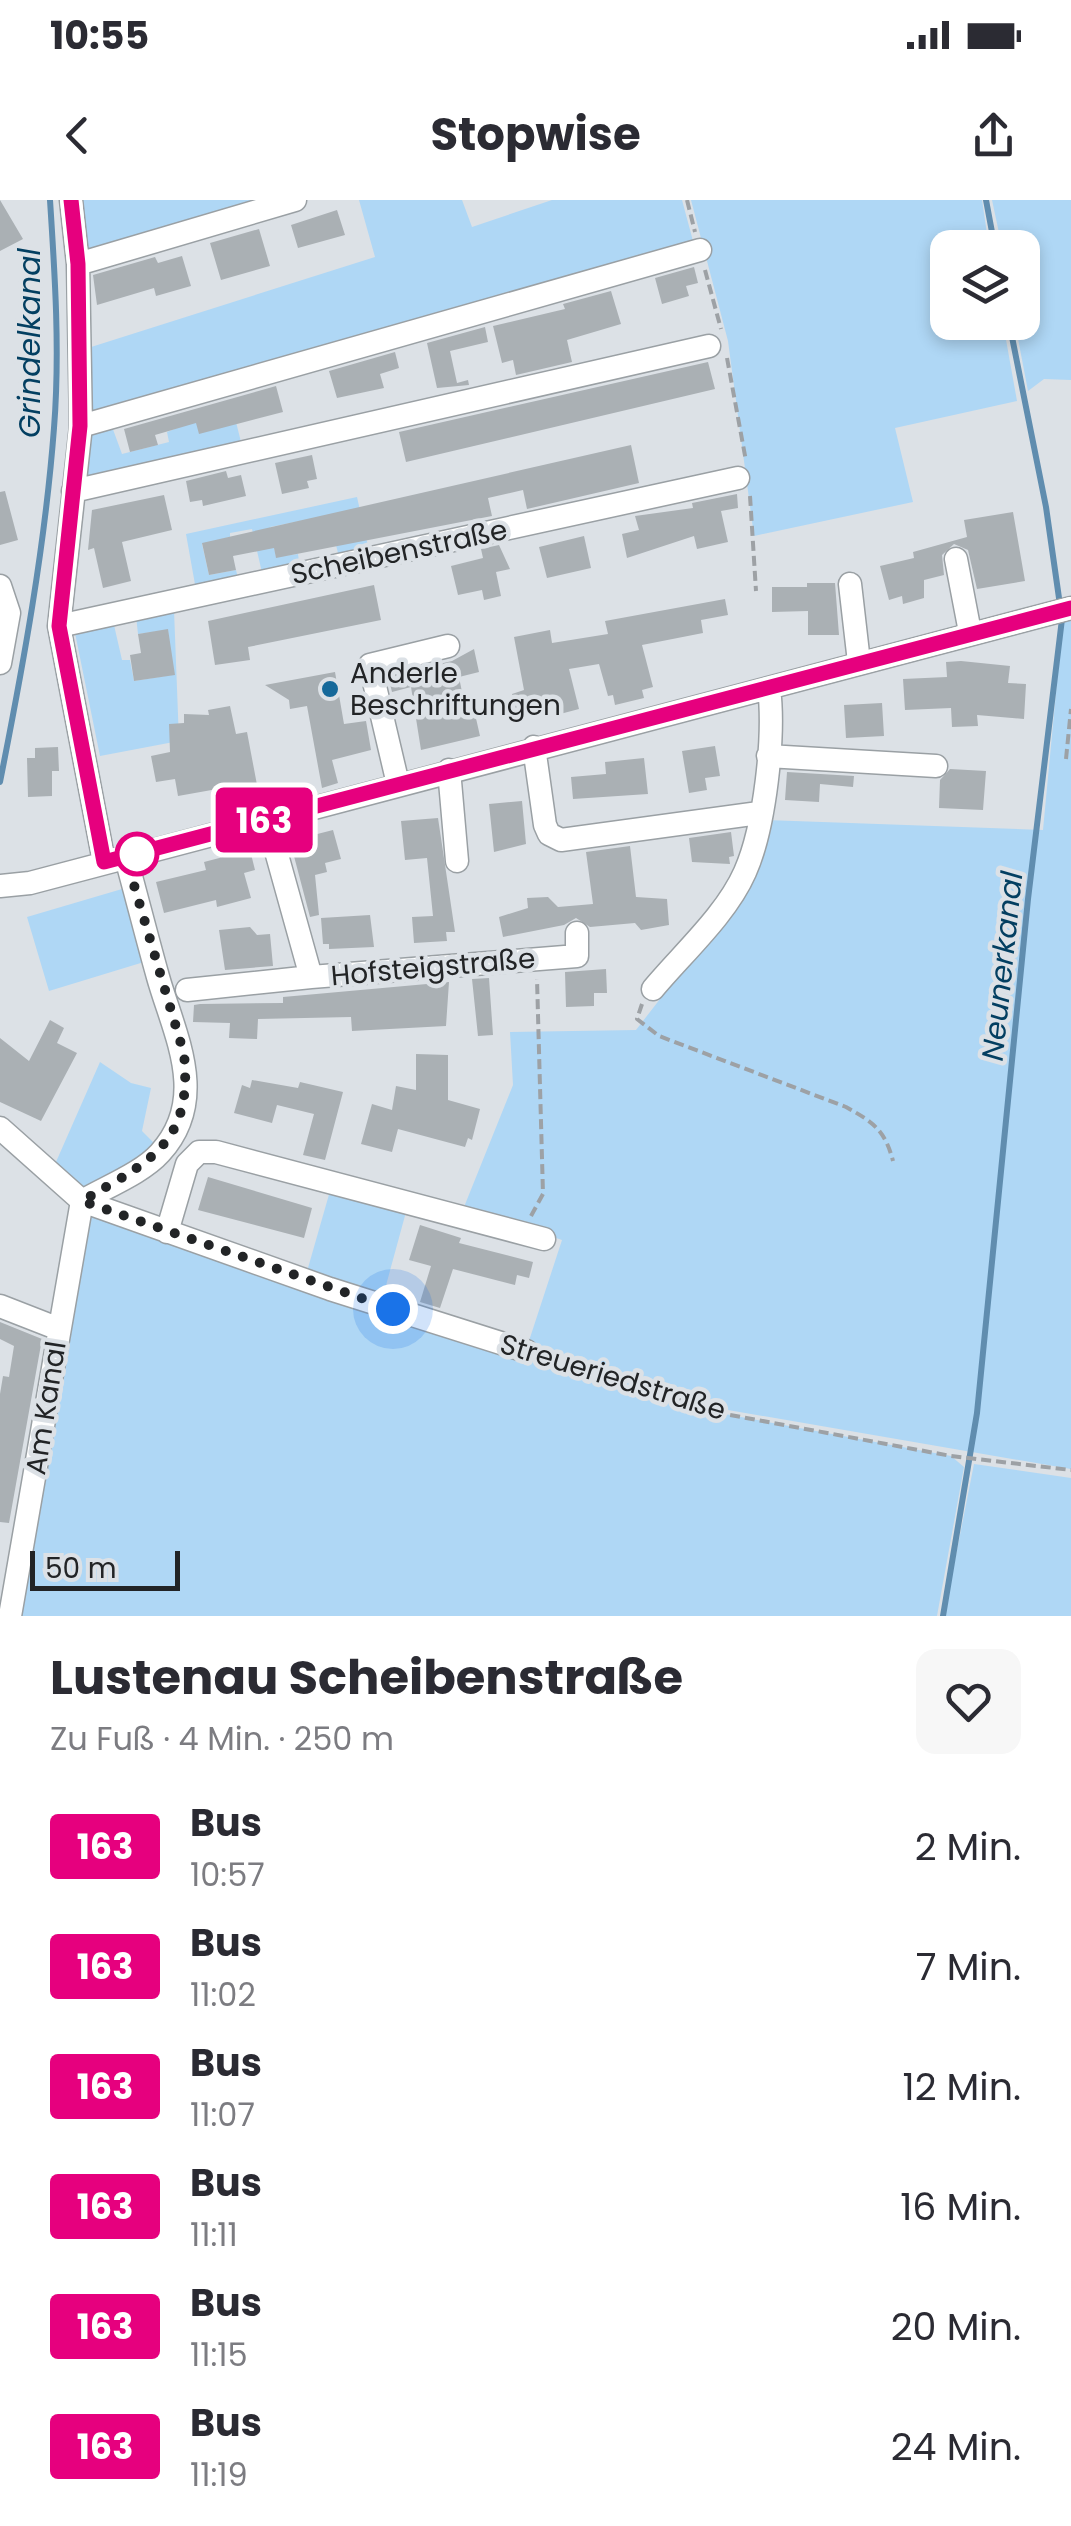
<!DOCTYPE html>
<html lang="de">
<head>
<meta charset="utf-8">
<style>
	body { margin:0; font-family:Poppins,sans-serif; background:#f7f7f7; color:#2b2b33; height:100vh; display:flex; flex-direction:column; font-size:38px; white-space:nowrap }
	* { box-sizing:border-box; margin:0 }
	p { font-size:32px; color:#7c7c81 }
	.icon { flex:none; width:55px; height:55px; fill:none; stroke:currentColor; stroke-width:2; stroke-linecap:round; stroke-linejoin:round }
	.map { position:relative; height:1416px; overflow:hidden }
	.sheet { display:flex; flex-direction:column; background:#fff; flex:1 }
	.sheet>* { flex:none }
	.badge { padding:0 20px; border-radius:8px; font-size:35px; line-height:65px }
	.controls { position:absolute; left:930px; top:30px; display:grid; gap:20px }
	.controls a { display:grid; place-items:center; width:110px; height:110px; border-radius:20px; background:#fff; box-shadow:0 5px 15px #0003; font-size:50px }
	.scale { position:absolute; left:30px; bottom:25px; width:150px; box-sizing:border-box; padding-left:10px; border:5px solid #222426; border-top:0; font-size:28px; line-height:35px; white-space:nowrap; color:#222426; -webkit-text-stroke:8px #dce1e6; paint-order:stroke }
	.you { position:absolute; width:50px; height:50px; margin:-25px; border:8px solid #fff; border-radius:50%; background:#1a73e8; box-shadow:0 0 0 15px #1a73e833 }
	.map>.badge { position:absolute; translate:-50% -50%; box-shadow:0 0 0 5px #fff }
	.round { display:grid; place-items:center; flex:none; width:105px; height:105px; border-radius:20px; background:#f7f7f7 }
	.headline { display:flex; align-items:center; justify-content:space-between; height:170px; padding:0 50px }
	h1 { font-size:48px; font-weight:700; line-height:75px }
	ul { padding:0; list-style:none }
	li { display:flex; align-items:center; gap:30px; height:120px; padding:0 50px }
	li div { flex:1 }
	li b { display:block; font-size:38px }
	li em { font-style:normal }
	li .badge { min-width:110px; font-weight:700; text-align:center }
	.status { display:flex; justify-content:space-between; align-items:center; height:70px; padding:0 50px; background:#fff; direction:ltr }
	.status svg { height:28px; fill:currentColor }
	header { display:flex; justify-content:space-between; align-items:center; height:130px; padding:0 50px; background:#fff; font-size:45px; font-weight:700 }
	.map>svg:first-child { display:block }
</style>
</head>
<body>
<div class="status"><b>10:55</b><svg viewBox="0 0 49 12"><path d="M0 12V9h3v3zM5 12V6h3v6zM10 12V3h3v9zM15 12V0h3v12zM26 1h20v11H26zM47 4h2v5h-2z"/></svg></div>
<header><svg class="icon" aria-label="back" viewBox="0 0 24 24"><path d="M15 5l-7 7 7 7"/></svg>Stopwise<svg class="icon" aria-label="share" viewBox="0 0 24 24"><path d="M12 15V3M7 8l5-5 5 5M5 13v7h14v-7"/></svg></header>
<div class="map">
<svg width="1071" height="1416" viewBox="0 0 1071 1416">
	<rect width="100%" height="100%" fill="#dce1e6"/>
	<path fill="#afd7f5" d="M 71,0 L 289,0 L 78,64 Z
		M 359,0 L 462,0 L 472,27 L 552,0 L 682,0 L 693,41 L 91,214 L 88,148 L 375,57 Z
		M 691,0 L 982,0 L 989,47 L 948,48 L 948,122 L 1003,123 L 1017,201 L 895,228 L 913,302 L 754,336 L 728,141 Z
		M 992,0 L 1071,0 L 1071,180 L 1044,179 L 1028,191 L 1015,123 L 1022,122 L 1022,48 L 1002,47 Z
		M 232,206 L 242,246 L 82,283 L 87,232 L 111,224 L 122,254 L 169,242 L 167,232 Z
		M 357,297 L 370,355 L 340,361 L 336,345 L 351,311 L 270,327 L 276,357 L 298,354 L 300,369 L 263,377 L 252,329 L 230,333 L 230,337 L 202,344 L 209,375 L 236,370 L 239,382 L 196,390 L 186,334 Z
		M 1071,403 L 1071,1269 L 728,1210 L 527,1147 L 562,1040 L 464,1007 L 513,885 L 510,832 L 636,830 L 750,683 L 766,620 L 1043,630 L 1063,419 Z
		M 174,410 L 179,541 L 100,556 L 75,433 L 114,425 L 122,460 L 130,460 L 134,481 L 171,475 L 168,430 L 138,434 L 136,416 Z
		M 122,689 L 144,762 L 49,791 L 27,717 Z
		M 100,862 L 131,883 L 151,888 L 142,931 L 157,946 L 85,989 L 52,971 Z
		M 330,991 L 406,1012 L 382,1100 L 306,1075 Z
		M 82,1001 L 330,1089 L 725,1214 L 951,1256 L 964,1267 L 937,1416 L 10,1416 Z
		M 974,1264 L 1071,1278 L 1071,1416 L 944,1416 Z"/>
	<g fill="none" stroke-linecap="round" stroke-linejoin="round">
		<path stroke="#608daf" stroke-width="6" d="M 986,0 L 995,48
			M 0,582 C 23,466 45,347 54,228 C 60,152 55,76 50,0
			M 943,1416 L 977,1213 L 1028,699 L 1062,419 L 1046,307 L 1009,122"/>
	</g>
	<path fill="#aab0b4" d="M 0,0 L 23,39 L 0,51 Z
		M 337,10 L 345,35 L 298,48 L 291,25 Z
		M 259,29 L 270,66 L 221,80 L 210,43 Z
		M 182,56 L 191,86 L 156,96 L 154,88 L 97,105 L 93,75 L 155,57 L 158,63 Z
		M 694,67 L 698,83 L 686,86 L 689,96 L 662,104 L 655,78 Z
		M 611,91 L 621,124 L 567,140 L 572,162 L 516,175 L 513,160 L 502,163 L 493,126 L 565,109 L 563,104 Z
		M 485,127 L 488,142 L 450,151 L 457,183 L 468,180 L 469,185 L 437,188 L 427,143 Z
		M 395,152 L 399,168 L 380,174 L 384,188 L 337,198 L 329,171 Z
		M 708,162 L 715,189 L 406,262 L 399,232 Z
		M 276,186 L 283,212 L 199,234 L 196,223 L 155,235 L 158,245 L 130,252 L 124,229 Z
		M 631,245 L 639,283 L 527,309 L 523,290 L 488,298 L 492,316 L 276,358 L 274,348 L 233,356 L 236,370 L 209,375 L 202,343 Z
		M 312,255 L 317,279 L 307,281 L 309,288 L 282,294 L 275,263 Z
		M 226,271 L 228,278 L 241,275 L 246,296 L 203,306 L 202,300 L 190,302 L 186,281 Z
		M 5,291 L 18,340 L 0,345 L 0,292 Z
		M 737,294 L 738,308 L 721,311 L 728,342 L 697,349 L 694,336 L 627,358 L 622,334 L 639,330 L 635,316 L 693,308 L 692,303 Z
		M 164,295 L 172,330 L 122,342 L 131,381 L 103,388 L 94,348 L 88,350 L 92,310 Z
		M 1013,312 L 1025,381 L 977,389 L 968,350 L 954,344 L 942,355 L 944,375 L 924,380 L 924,398 L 903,404 L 902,396 L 889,400 L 880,366 L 914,358 L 913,352 L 967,337 L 964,320 Z
		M 584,336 L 591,368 L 547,378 L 539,347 Z
		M 499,345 L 510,369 L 496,372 L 501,396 L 484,400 L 482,390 L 458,395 L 451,366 L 483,358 L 481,349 Z
		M 807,383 L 835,383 L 839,435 L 808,435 L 808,411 L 772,412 L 772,387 L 807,387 Z
		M 374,385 L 381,420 L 248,447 L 250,460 L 215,465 L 208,421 Z
		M 725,399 L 728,415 L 701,420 L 703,433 L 642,445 L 653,487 L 642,490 L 644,498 L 615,505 L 613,495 L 608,496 L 599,464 L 569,469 L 579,509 L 545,518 L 543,507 L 517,513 L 512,494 L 524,490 L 514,437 L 550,430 L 552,443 L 608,434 L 605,421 Z
		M 168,429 L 175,475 L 134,481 L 130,455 L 141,453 L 138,434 Z
		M 474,449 L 479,472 L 459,477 L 465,507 L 473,505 L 480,536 L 421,550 L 411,487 L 392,492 L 388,476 L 452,461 Z
		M 961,461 L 1010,466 L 1008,483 L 1026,484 L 1024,519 L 977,515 L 978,526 L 952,527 L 951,508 L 905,510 L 903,479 L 947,477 L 946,462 Z
		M 335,472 L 344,524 L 366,521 L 371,550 L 332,560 L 338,583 L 322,588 L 307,506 L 290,509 L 289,500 L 265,485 Z
		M 882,503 L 884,536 L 846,538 L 844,505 Z
		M 230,506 L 236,534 L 247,532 L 261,606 L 239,612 L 234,586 L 178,596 L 175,579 L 156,582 L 151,556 L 170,552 L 169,524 L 184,523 L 184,514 L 209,515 L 208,510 Z
		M 715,546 L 720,576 L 705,578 L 707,590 L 689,593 L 682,551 Z
		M 58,547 L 59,571 L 52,571 L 52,596 L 28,597 L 27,558 L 35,558 L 35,548 Z
		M 644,558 L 648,594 L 573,599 L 571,577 L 606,574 L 605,562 Z
		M 950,569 L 986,571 L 983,610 L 939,608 L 940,580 Z
		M 787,572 L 854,576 L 853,587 L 820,584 L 819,602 L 785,600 Z
		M 522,601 L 526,644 L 494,652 L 489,604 Z
		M 438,618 L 455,732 L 446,732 L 447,741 L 414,743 L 412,717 L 433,716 L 427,658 L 405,660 L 401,621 Z
		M 333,630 L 341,659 L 325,663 L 327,672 L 315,675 L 319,715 L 310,717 L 290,641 Z
		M 731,632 L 734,656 L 729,657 L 730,664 L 692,662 L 689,638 Z
		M 630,646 L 636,697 L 667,699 L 669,725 L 641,730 L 635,723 L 590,727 L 576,718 L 564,725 L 503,737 L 499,717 L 528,708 L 527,698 L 548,697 L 558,707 L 593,704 L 586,652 Z
		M 250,650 L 255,670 L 244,673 L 251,698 L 217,707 L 216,700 L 164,713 L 156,682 L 206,670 L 204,662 Z
		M 370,715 L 374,747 L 329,749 L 329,744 L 323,744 L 321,718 Z
		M 250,727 L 257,735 L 270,734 L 273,766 L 225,770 L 219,730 Z
		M 606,769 L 607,793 L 594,793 L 594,806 L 566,807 L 565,772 Z
		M 489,778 L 493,835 L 478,836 L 472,779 Z
		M 449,782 L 446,826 L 352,831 L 351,817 L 258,819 L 257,839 L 229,838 L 230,823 L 193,822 L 194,805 L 200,804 L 283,803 L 283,797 Z
		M 50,820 L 64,828 L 57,843 L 77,853 L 41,921 L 0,902 L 0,838 L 29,861 Z
		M 416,854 L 448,855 L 448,900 L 480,909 L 472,940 L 468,938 L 465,947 L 398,929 L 392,952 L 361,944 L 372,904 L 392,910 L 396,886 L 416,890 Z
		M 252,880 L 298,888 L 300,882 L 343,892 L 325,960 L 303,955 L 314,914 L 277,905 L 272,923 L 234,913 L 242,885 L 250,888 Z
		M 208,977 L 312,1008 L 304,1038 L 198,1010 Z
		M 420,1025 L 461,1038 L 459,1043 L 533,1062 L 529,1078 L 517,1075 L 515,1085 L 453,1069 L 440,1108 L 420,1102 L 431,1066 L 409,1060 Z
		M 0,1122 L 42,1139 L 9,1323 L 0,1322 L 0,1194 L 3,1176 L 9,1177 L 14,1146 L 0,1139 Z"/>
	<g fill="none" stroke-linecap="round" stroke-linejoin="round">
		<defs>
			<path id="minor" d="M 71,0 L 78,64 L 81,226 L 59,426 L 104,662
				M 78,64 L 295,0
				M 81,226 L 700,50
				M 73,291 L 709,146
				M 956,359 L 970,432
				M 850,384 L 859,462
				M 0,386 L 9,413 L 0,463
				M 59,426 L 738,278
				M 534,547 L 545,625 L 549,634 L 561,640 L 759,613
				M 768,556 L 936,566
				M 449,570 L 457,661
				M 398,584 L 370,465 L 448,446
				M 267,619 L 311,777 L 577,756 L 577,733
				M 0,686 L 30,683 L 1071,408
				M 653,789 C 683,753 726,715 745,672 C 765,627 775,536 769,488
				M 187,790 L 311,777
				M 0,928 L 82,1001 L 330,1089 L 526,1151
				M 82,1001 C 106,987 142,973 160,953 C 210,898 174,834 158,777 C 147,738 137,698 126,658
				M 167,1032 L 187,964 L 199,952 L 216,952 L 544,1039
				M 0,1106 L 59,1129
				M 10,1416 L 82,1001"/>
		</defs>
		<use href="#minor" stroke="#9aa0a4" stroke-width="25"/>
		<path stroke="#9da1a5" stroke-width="4" stroke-dasharray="10 5" stroke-linecap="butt" d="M 687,0 L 695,32
			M 705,70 L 721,129
			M 727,158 L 746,261
			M 750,296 L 756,391
			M 1066,559 L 1071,509
			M 642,804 L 637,819 L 659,836 L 846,907 C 873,922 885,930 893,961
			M 531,1016 L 543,994 L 537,779
			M 544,1157 L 725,1214 L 951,1256 L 1071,1270"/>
		<use href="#minor" stroke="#fff" stroke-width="22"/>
	</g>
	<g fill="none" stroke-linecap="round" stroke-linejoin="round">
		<defs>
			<path id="line" d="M 71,0 L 78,64 L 80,226 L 59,426 L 104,662 L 1071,408"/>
		</defs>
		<use href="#line" stroke="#fff" stroke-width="22"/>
		<use href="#line" stroke="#e6007e" stroke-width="15"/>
		<path stroke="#222426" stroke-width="10" stroke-dasharray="0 18" d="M 137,654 L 143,652 L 126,658 L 184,854 C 193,944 150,961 82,1001 L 393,1109"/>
	</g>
	<circle fill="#16699a" stroke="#dce1e6" stroke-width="4" cx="330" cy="489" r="10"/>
	<circle fill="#fff" stroke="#e6007e" stroke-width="5" cx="137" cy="654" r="20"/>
	<g text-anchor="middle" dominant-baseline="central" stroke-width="9" stroke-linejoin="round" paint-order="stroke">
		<g font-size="28" fill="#222426" stroke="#dce1e6">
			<text transform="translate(399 352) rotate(-12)">Scheibenstraße</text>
			<text transform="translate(433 767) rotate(-5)">Hofsteigstraße</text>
			<text transform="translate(613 1177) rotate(17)">Streueriedstraße</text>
			<text transform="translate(46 1208) rotate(-81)">Am Kanal</text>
		</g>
		<g font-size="28" fill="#222426" stroke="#dce1e6" text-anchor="start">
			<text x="350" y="473">Anderle<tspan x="350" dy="32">Beschriftungen</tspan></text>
		</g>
		<g font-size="30" font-style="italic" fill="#033f61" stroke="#dce1e6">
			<text transform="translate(29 143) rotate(-90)">Grindelkanal</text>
			<text transform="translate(1002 766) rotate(-84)">Neunerkanal</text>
		</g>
	</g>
</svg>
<div class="controls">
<a><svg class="icon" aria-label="layers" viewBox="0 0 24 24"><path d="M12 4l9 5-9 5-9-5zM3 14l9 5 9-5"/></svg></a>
</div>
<div class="scale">50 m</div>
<div class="you" style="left:393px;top:1109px"></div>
<b class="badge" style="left:264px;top:620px;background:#e6007e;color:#fff">163</b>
</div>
<section class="sheet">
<div class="headline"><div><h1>Lustenau Scheibenstraße</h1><p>Zu Fuß · 4 Min. · 250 m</p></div><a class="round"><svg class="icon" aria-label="heart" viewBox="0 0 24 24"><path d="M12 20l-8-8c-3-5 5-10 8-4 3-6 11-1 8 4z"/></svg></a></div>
<ul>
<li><span class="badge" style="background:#e6007e;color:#fff">163</span><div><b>Bus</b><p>10:57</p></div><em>2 Min.</em></li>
<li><span class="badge" style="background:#e6007e;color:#fff">163</span><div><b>Bus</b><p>11:02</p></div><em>7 Min.</em></li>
<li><span class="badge" style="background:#e6007e;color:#fff">163</span><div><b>Bus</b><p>11:07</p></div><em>12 Min.</em></li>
<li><span class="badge" style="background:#e6007e;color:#fff">163</span><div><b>Bus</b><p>11:11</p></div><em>16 Min.</em></li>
<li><span class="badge" style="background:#e6007e;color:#fff">163</span><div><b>Bus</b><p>11:15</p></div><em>20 Min.</em></li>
<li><span class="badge" style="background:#e6007e;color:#fff">163</span><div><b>Bus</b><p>11:19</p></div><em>24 Min.</em></li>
</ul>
</section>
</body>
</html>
